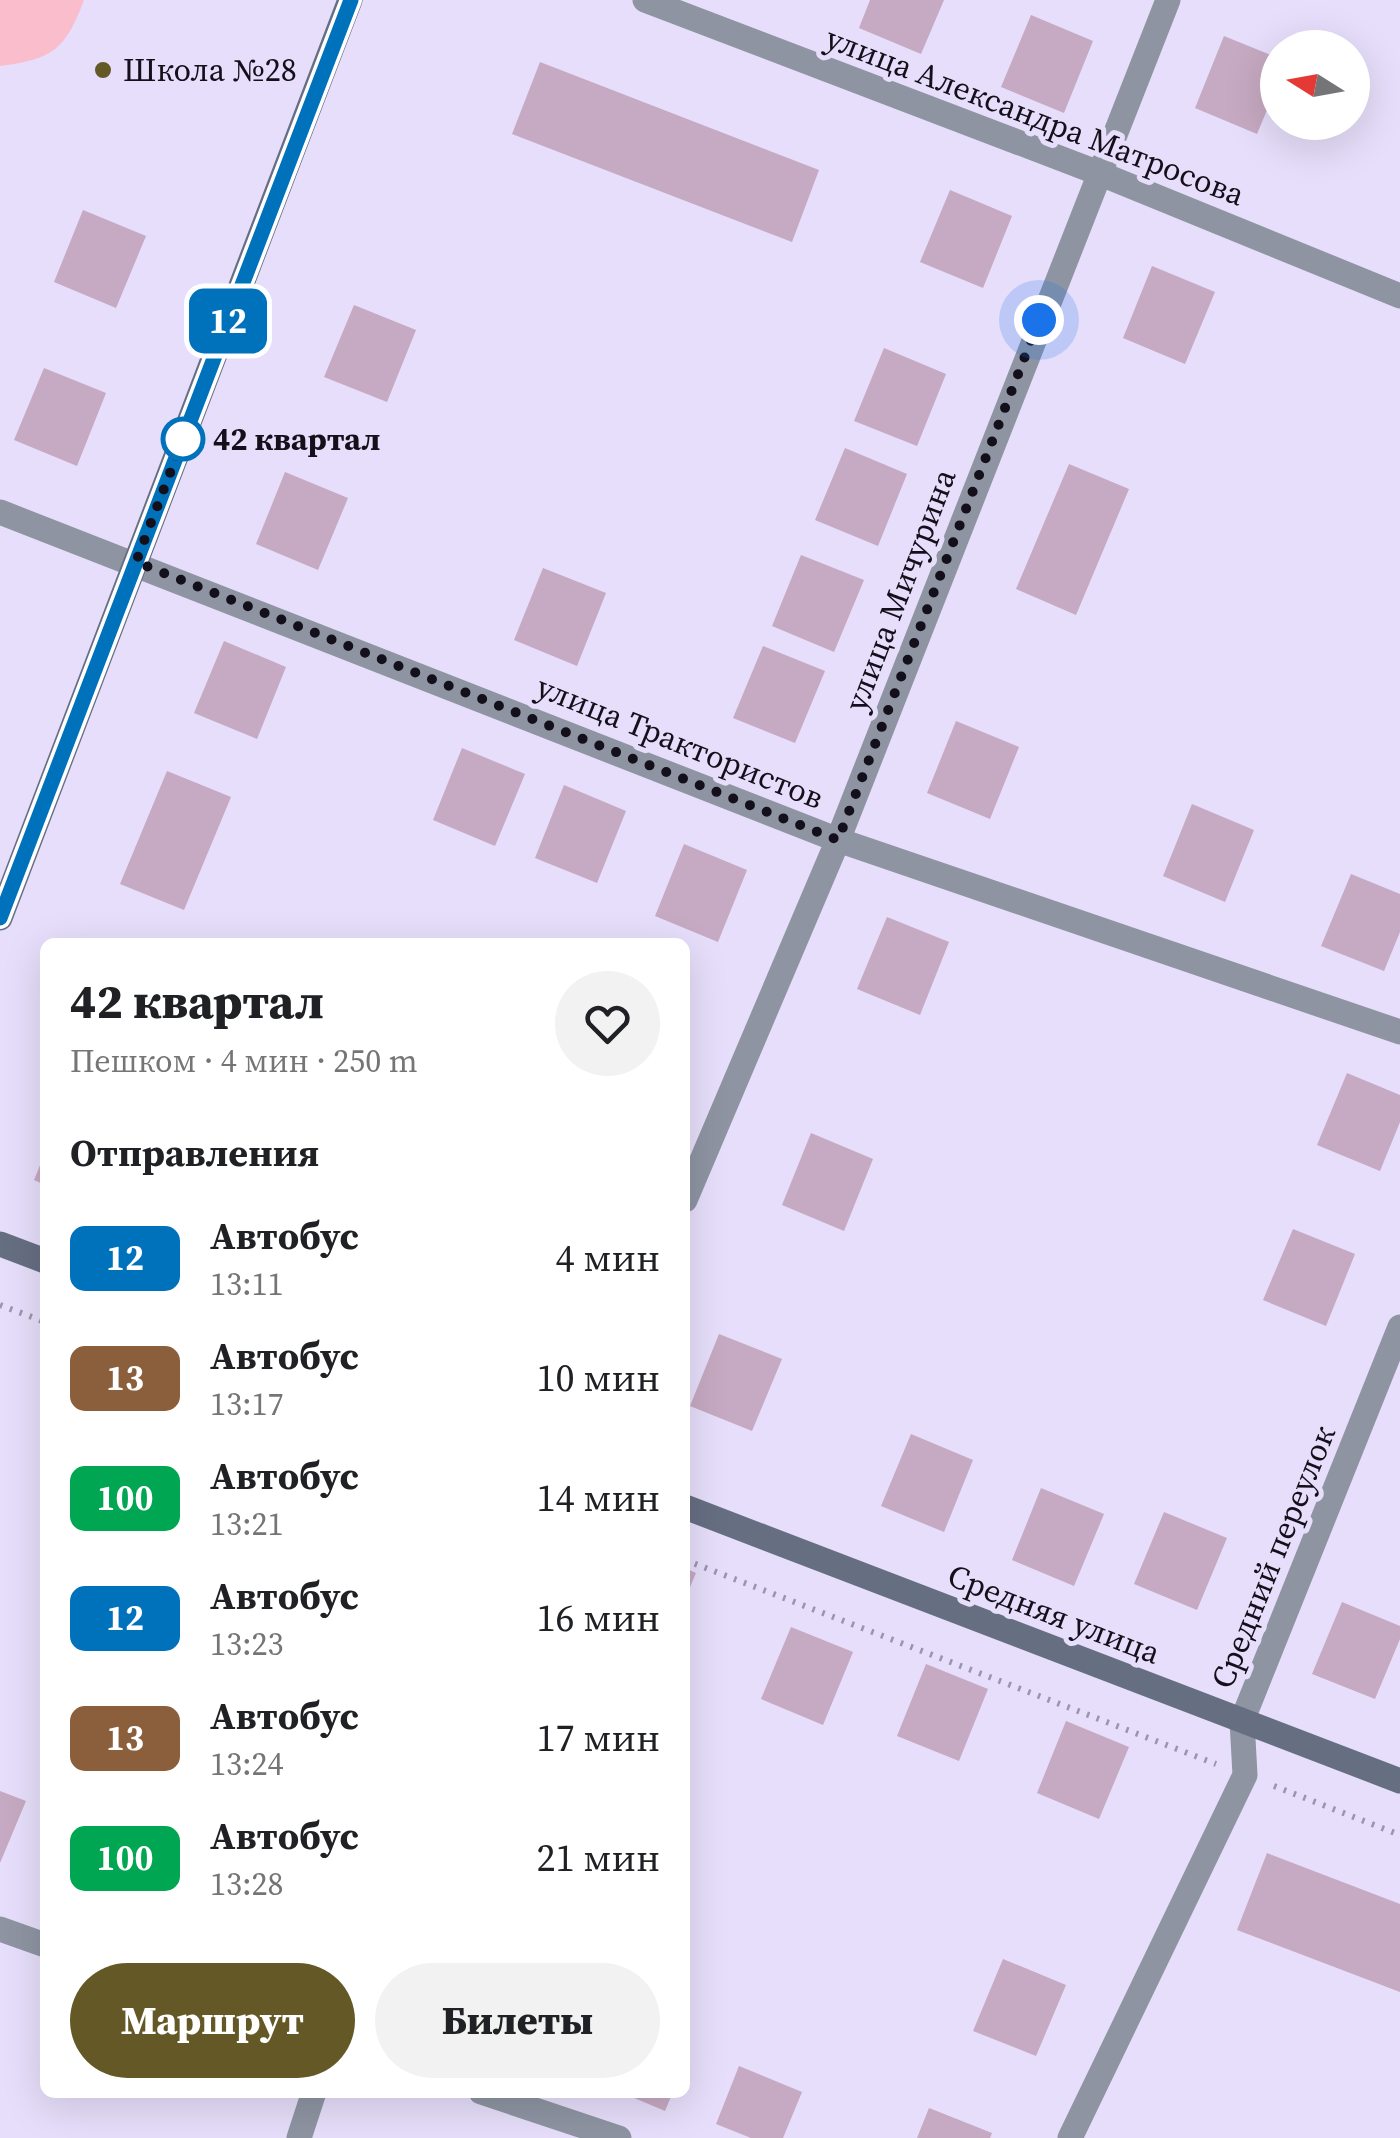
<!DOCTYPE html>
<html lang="ru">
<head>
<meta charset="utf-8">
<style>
	body { margin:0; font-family:"Source Serif 4",serif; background:#f2f2f2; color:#202124; height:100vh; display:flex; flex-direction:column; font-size:38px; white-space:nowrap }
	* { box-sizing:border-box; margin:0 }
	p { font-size:32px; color:#757577 }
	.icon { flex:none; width:55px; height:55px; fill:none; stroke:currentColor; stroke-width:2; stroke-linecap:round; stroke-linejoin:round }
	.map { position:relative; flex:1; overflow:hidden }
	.side { position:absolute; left:40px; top:938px; width:650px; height:1160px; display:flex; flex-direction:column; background:#fff; border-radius:15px; box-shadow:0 10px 40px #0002 }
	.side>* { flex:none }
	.badge { padding:0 20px; border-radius:15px; font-size:35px; line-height:65px }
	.needle { width:65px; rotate:281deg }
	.controls { position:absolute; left:1260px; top:30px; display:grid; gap:20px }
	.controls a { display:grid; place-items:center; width:110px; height:110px; border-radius:50%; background:#fff; box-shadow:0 10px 40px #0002; font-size:50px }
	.you { position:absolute; width:50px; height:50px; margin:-25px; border:8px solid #fff; border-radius:50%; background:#1a73e8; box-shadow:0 0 0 15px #1a73e833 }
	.map>.badge { position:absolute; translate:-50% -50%; box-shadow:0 0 0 5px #fff }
	h2 { padding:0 30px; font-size:38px; line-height:90px }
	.round { display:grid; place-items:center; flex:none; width:105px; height:105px; border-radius:52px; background:#f2f2f2 }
	.overview { display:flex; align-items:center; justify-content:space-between; height:170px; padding:0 30px }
	h1 { font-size:48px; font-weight:800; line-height:75px }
	.cta { display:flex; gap:20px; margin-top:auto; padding:20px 30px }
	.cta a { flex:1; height:115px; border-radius:60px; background:#645926; color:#fff; font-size:40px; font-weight:800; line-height:115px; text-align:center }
	.cta a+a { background:#f2f2f2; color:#202124 }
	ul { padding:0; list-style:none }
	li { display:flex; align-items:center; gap:30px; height:120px; padding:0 30px }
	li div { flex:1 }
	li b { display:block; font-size:38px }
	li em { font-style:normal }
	li .badge { min-width:110px; font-weight:700; text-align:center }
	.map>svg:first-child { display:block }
</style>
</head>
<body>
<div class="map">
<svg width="1400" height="2138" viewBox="0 0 1400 2138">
	<rect width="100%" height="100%" fill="#e6defa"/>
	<path fill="#fabdcc" d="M 0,0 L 84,0 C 65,50 53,59 0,66 Z"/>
	<path fill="#c6a9c2" d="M 870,0 L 944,0 L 921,54 L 859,28 Z
		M 1031,15 L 1093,41 L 1064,113 L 1001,87 Z
		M 1224,36 L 1278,58 L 1278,84 L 1257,134 L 1195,108 Z
		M 540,62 L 819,170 L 792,242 L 512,134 Z
		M 950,190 L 1012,216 L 983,288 L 920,262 Z
		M 83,210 L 146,236 L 116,308 L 54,282 Z
		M 1152,266 L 1215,292 L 1185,364 L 1123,338 Z
		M 354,305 L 416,330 L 387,402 L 324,377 Z
		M 884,348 L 946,374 L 917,446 L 854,421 Z
		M 44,368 L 106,393 L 77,466 L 14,440 Z
		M 845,448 L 907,474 L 878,546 L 815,520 Z
		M 1069,464 L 1129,489 L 1076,615 L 1016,589 Z
		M 285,472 L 348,498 L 318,570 L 256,544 Z
		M 801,555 L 864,580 L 834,652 L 772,626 Z
		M 543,568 L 606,593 L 577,666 L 514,640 Z
		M 224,641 L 286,667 L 257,739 L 194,713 Z
		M 763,646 L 825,671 L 795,743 L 733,718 Z
		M 956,721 L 1019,747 L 990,819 L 927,793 Z
		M 462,748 L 525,774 L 495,846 L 433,820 Z
		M 167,771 L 231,797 L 184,910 L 120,884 Z
		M 564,785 L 626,811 L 597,883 L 535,858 Z
		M 1192,804 L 1254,830 L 1225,902 L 1163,876 Z
		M 684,844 L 747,870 L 718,942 L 655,916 Z
		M 1351,874 L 1400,894 L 1400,932 L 1384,971 L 1321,946 Z
		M 887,917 L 949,942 L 920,1015 L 857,989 Z
		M 1347,1073 L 1400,1095 L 1400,1122 L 1380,1171 L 1317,1145 Z
		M 811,1133 L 873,1159 L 844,1231 L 782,1205 Z
		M 45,1153 L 45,1185 L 34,1180 Z
		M 1293,1229 L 1355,1254 L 1326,1326 L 1263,1300 Z
		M 719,1334 L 782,1359 L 752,1431 L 690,1406 Z
		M 911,1434 L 973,1460 L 944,1532 L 881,1506 Z
		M 1041,1488 L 1104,1514 L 1074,1586 L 1012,1560 Z
		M 1164,1512 L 1227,1538 L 1197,1610 L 1134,1584 Z
		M 685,1568 L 696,1573 L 685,1599 Z
		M 1342,1602 L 1400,1626 L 1400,1639 L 1375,1699 L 1312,1674 Z
		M 791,1627 L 853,1652 L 823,1725 L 761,1699 Z
		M 926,1664 L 988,1689 L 959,1761 L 897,1736 Z
		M 1066,1721 L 1129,1747 L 1099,1819 L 1037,1793 Z
		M 0,1791 L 26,1801 L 0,1863 Z
		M 1267,1853 L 1400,1904 L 1400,1992 L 1237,1930 Z
		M 1003,1959 L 1066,1985 L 1036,2056 L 973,2031 Z
		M 739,2066 L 802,2092 L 783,2138 L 751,2138 L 716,2124 Z
		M 620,2092 L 673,2092 L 665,2111 Z
		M 929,2108 L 992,2133 L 990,2138 L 917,2138 Z"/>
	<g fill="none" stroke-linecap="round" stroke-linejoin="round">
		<path stroke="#9b95ab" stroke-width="6" stroke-dasharray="2.5 8" stroke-linecap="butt" d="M 0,1305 L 45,1322
			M 685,1560 L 1216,1764
			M 1274,1786 L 1400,1835"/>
		<path stroke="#8e94a2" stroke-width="25" d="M 645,0 L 1096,172 L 1400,296
			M 0,512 L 838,840 L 1400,1032
			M 685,1200 L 838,840 L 1168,0
			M 0,1929 L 45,1945
			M 481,2092 L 619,2138
			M 299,2138 L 314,2092
			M 1070,2138 L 1245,1775 L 1242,1721 L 1400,1327"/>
		<path stroke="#666e82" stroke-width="25" d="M 0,918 L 350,0
			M 0,1244 L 45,1261
			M 685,1507 L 1400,1781"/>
	</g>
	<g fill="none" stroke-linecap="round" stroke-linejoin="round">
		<defs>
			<path id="line" d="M 0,918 L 351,0"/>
		</defs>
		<use href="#line" stroke="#fff" stroke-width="22"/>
		<use href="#line" stroke="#0072bc" stroke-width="15"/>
		<path stroke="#13101b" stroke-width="10" stroke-dasharray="0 18" d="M 183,439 L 136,562 L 838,840 L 1039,320"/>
	</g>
	<circle fill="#645926" stroke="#e6defa" stroke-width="4" cx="103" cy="70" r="10"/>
	<circle fill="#fff" stroke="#0072bc" stroke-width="5" cx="183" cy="439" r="20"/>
	<g text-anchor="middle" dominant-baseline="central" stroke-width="10" stroke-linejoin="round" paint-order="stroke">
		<g font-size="32" fill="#13101b" stroke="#e6defa" text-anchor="start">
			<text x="123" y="70">Школа №28</text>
		</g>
		<g font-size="32" fill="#13101b" stroke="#e6defa">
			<text transform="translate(1035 116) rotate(21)">улица Александра Матросова</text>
			<text transform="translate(900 590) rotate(-69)">улица Мичурина</text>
			<text transform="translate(680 742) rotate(22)">улица Трактористов</text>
			<text transform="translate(1273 1557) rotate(-68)">Средний переулок</text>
			<text transform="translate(1054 1614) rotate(21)">Средняя улица</text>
		</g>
		<g font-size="32" font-weight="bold" fill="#13101b" stroke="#e6defa" text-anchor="start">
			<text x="213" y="439">42 квартал</text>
		</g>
	</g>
</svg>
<div class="controls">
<a><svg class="needle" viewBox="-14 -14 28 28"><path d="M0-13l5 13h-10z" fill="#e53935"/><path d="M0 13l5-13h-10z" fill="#757577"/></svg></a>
</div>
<div class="you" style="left:1039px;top:320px"></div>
<b class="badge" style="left:228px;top:321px;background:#0072bc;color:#fff">12</b>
<section class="side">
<div class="overview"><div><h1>42 квартал</h1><p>Пешком · 4 мин · 250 m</p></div><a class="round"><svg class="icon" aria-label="heart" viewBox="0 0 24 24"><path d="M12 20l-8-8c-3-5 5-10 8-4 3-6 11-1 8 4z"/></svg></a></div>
<h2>Отправления</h2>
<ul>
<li><span class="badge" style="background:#0072bc;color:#fff">12</span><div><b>Автобус</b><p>13:11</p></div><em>4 мин</em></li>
<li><span class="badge" style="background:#8b5e3c;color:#fff">13</span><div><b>Автобус</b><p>13:17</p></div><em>10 мин</em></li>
<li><span class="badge" style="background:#00a651;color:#fff">100</span><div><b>Автобус</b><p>13:21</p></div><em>14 мин</em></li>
<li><span class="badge" style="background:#0072bc;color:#fff">12</span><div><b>Автобус</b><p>13:23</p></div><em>16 мин</em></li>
<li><span class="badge" style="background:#8b5e3c;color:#fff">13</span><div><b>Автобус</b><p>13:24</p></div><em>17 мин</em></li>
<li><span class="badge" style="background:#00a651;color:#fff">100</span><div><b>Автобус</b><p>13:28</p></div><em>21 мин</em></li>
</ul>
<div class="cta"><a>Маршрут</a><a>Билеты</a></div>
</section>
</div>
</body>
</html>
